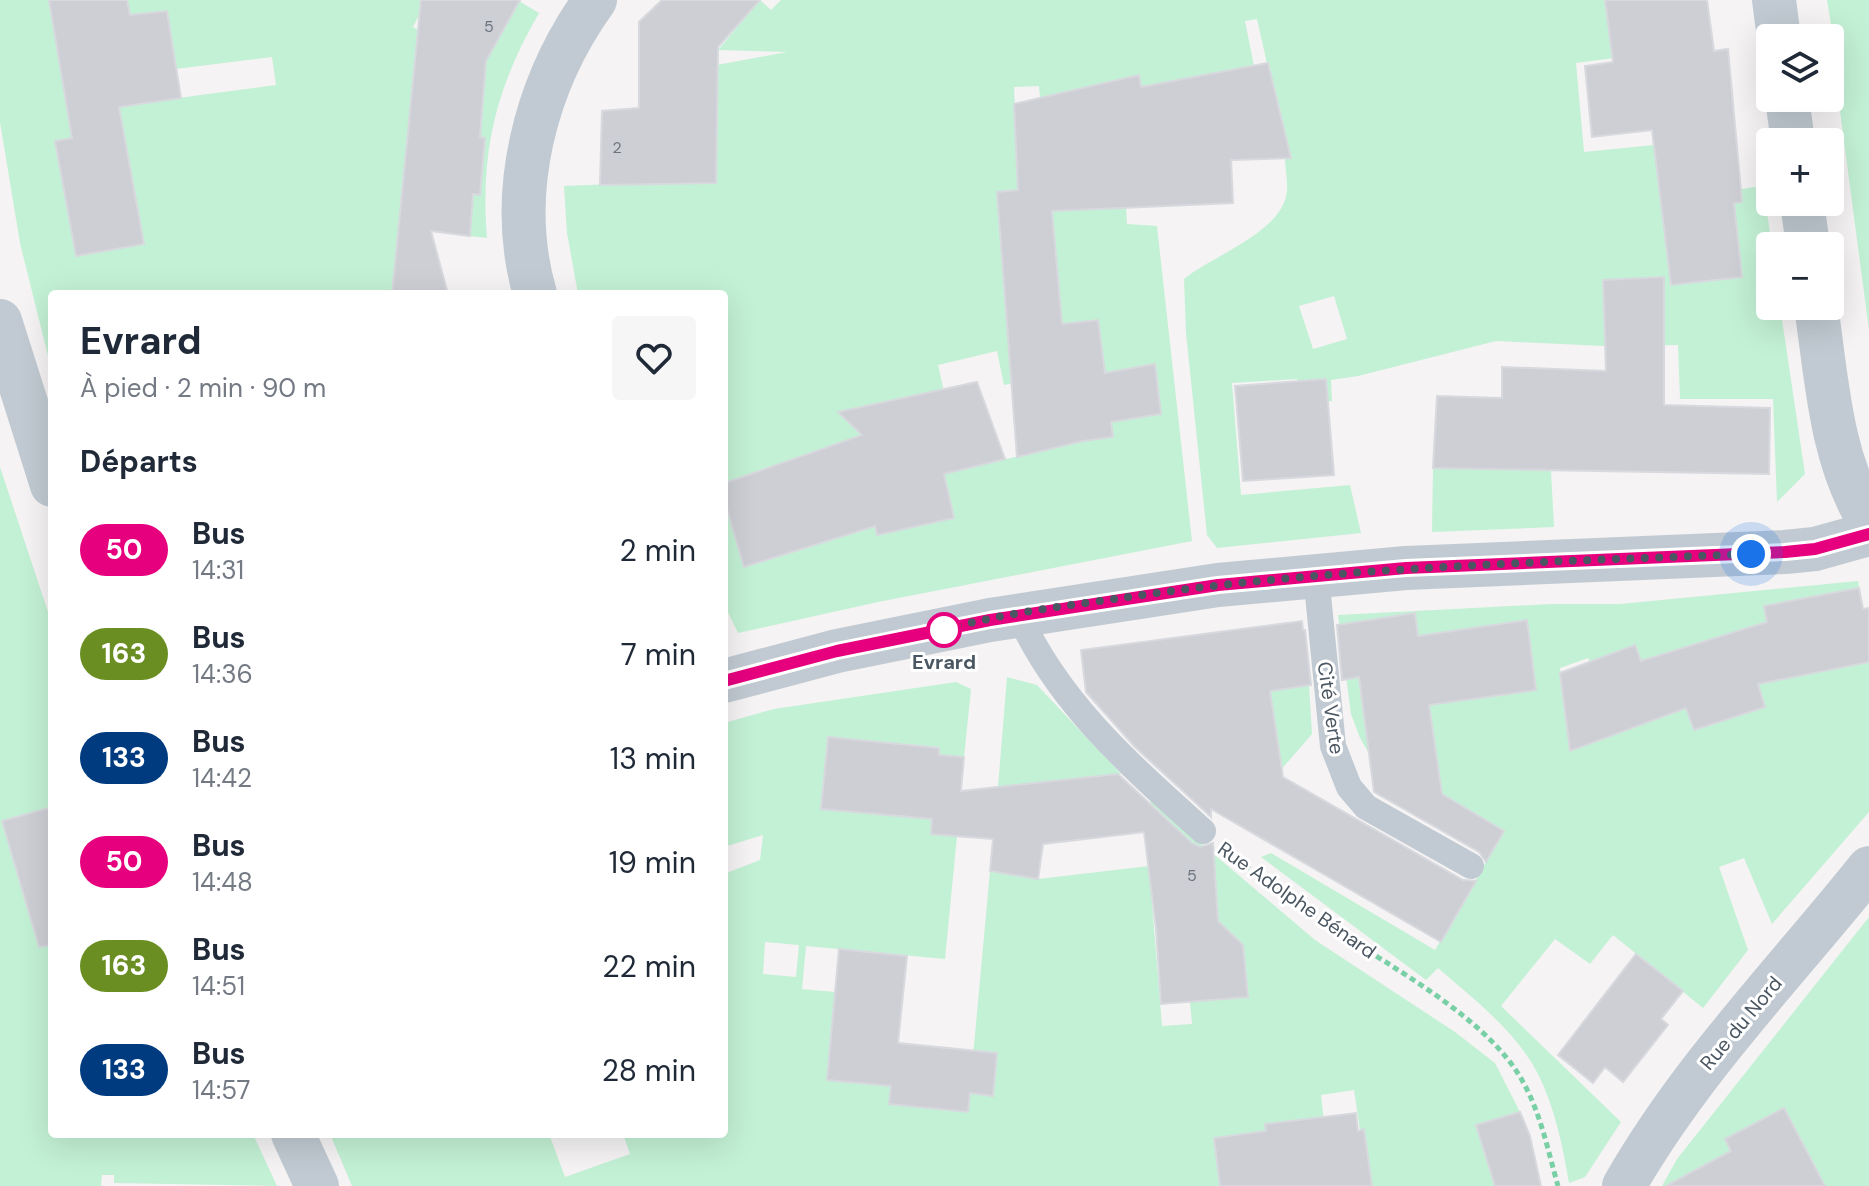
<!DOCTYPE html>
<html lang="fr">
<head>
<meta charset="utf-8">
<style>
	body { margin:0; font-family:"DM Sans",sans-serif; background:#f6f6f7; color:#1f2937; height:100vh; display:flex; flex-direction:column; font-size:30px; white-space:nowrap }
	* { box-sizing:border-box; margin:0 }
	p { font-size:26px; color:#747a83 }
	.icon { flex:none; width:44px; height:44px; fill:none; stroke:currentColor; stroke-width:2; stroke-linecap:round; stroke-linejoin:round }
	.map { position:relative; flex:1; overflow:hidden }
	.side { position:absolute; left:48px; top:290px; width:680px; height:848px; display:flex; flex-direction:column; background:#fff; border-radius:8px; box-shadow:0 8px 32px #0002 }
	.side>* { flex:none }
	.badge { padding:0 16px; border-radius:26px; font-size:28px; line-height:52px }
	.controls { position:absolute; left:1756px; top:24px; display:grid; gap:16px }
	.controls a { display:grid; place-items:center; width:88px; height:88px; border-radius:8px; background:#fff; box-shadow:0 8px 32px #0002; font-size:40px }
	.you { position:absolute; width:40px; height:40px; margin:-20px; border:6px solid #fff; border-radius:50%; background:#1a73e8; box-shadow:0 0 0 12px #1a73e833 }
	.map>.badge { position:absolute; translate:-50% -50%; box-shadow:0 0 0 4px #fff }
	h2 { padding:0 32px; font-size:30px; line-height:72px }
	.round { display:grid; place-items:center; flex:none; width:84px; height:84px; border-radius:8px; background:#f6f6f7 }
	.summary { display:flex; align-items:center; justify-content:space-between; height:136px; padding:0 32px }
	h1 { font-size:38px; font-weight:700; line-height:60px }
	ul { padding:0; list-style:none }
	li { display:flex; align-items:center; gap:24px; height:104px; padding:0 32px }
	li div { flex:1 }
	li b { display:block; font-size:30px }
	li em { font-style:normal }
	li .badge { min-width:88px; font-weight:700; text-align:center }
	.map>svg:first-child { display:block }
</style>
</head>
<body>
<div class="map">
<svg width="1869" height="1186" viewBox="0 0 1869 1186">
	<rect width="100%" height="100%" fill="#f5f3f3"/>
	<path fill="#c3f1d5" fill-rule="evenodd" d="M 0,0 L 49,0 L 64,86 L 134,55 L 173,49 L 167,11 L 130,15 L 127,0 L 427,0 L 413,27 L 476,61 L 519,1 L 539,13 C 496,87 480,152 487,238 L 470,236 L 472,215 L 463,203 L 464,193 L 480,195 L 485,139 L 472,136 L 474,124 L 482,118 L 483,94 L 413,88 L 399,226 L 439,280 L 385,294 L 52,294 L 52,372 L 20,243 L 0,122 ZM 272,57 L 276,85 L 155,101 L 151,72 Z
		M 760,0 L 771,10 L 781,0 L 1605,0 L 1612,55 L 1713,45 L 1576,63 L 1584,152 L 1683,142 L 1660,198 L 1672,285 L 1742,276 L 1734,203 L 1742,202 L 1741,189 L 1763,186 L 1772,246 L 1770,306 L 1780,306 L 1805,474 L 1777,502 L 1773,399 L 1680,399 L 1678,345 L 1604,346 L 1496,341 L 1358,376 L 1331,380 L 1332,401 L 1299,404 L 1297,379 L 1232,383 L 1241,495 L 1350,485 L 1361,533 L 1217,548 L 1207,535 L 1186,333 L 1184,279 C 1212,256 1278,234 1286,196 C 1289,185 1285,169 1285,158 L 1291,157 L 1279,117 L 1257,19 L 1245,21 L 1254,66 L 1152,138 L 1139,76 L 1043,129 L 1039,86 L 1014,87 L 1019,190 L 997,193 L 1006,317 L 1038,309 L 1058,280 L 1052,211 L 1126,208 L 1127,224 L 1157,226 L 1192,541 L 878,602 L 738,633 L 724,604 L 724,499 L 744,567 L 854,533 L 827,447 L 724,483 L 724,294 L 578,294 L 567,233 L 564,186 L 614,184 L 717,65 L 787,52 L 718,50 ZM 1627,279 L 1605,325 L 1603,280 ZM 1334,296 L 1347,339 L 1313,349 L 1299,306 ZM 1098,320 L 1113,437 L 1064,443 L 1064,445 L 962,470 L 938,365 L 997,351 L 1004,385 L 1051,376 L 1042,327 ZM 1155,364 L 1116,421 L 1110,372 Z
		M 1827,0 L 1869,0 L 1869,330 L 1832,51 L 1835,49 Z
		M 0,467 L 52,624 L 52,1134 L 253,1134 L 277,1186 L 114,1183 L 114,1175 L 102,1175 L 101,1186 L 0,1186 Z
		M 1433,468 L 1551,471 L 1554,527 L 1432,532 Z
		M 1858,581 L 1859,588 L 1764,607 L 1769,630 L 1789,626 L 1801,676 L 1869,662 L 1869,812 L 1772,924 L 1744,858 L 1719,867 L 1748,950 L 1703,1008 L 1613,935 L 1590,964 L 1555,939 L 1501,1006 L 1621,1122 L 1585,1177 L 1569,1183 C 1563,1147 1555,1109 1539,1076 C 1518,1033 1474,999 1438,968 L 1426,980 L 1261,857 L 1271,853 L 1435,950 L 1504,831 L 1387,760 L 1379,771 L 1360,738 L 1351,714 L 1338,615 L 1551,604 L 1620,604 ZM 1742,635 L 1765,707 L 1694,730 ZM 1635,646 L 1662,717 L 1570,751 L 1560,668 L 1588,658 L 1590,662 Z
		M 1007,677 L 1037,685 L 1121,774 L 998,787 Z
		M 956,682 L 971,689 L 964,757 L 939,755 L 939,747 L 828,737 L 821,809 L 932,819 L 931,834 L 957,836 L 945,959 L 806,946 L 802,989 L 835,992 L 828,1080 L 891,1086 L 889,1104 L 968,1111 L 990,871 L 1038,879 L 1149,866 L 1162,1026 L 1192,1024 L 1190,1002 L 1247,997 L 1243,945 L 1215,918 L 1215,876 L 1164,881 L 1150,800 L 1315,940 L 1455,1032 L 1495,1063 L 1520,1112 L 1477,1125 L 1495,1186 L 1372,1186 L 1363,1129 L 1360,1130 L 1354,1090 L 1321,1095 L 1326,1140 L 1269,1147 L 1214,1138 L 1220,1186 L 352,1186 L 330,1134 L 549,1134 L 565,1177 L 630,1154 L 623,1134 L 724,1134 L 724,874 L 760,860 L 763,835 L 724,847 L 724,723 L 774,709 ZM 765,942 L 799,945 L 796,977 L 763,974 Z
		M 1309,685 L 1312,734 L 1253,802 L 1229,731 L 1275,724 L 1270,691 Z
		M 1869,917 L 1869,1186 L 1825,1186 L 1784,1108 L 1726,1139 L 1731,1151 L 1701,1168 L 1710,1186 L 1662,1186 L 1677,1159 Z"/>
	<path fill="#cdcfd5" stroke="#d7d9de" stroke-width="2" d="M 49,0 L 127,0 L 130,15 L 167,11 L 181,98 L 119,107 L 144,244 L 76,256 L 55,141 L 72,138 Z
		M 421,0 L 520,0 L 486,61 L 480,137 L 485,138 L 480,195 L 473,194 L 470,236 L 431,231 L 448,294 L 392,294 Z
		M 662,0 L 760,0 L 718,47 L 716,183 L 600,185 L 602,111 L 639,108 L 639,22 Z
		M 1605,0 L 1707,0 L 1714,51 L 1728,49 L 1742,202 L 1734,203 L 1742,277 L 1671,285 L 1652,130 L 1592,137 L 1585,66 L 1613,62 Z
		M 1268,63 L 1291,158 L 1231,160 L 1233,203 L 1052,211 L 1062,324 L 1098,320 L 1105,373 L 1155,364 L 1161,414 L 1111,422 L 1113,437 L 1083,441 L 1017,457 L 997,192 L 1018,190 L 1014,104 L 1139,75 L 1141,87 Z
		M 1664,277 L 1664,405 L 1770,408 L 1769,474 L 1433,468 L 1437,396 L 1502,398 L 1502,367 L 1606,371 L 1603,280 Z
		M 1326,379 L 1334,475 L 1243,481 L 1235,386 Z
		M 977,382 L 1005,459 L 944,474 L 954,518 L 877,535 L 875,526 L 744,567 L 725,502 L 725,483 L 862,435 L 838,412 Z
		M 1859,588 L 1863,609 L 1869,608 L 1869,662 L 1758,684 L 1765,707 L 1694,730 L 1686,708 L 1570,751 L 1560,673 L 1635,645 L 1641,661 L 1767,622 L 1764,606 Z
		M 1415,613 L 1418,636 L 1527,620 L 1536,690 L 1429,705 L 1442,794 L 1504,831 L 1486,862 L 1479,852 L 1374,792 L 1359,677 L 1342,680 L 1337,625 Z
		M 1302,621 L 1303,630 L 1305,630 L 1311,685 L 1270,691 L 1283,777 L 1463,880 L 1476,881 L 1441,942 L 1211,809 L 1211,817 L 1135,747 L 1086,692 L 1081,650 Z
		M 828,737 L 939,748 L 939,755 L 964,757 L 961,791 L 1118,774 L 1192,843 L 1200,847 L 1213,843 L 1218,921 L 1243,945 L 1248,997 L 1161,1004 L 1156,928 L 1144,832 L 1043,844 L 1038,879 L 990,871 L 993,839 L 931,834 L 932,819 L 821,809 Z
		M 52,807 L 52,945 L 39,947 L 2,821 Z
		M 839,949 L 907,956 L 898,1043 L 997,1053 L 993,1096 L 970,1093 L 968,1112 L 889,1104 L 891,1086 L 827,1080 Z
		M 1636,954 L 1683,991 L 1661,1019 L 1668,1025 L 1623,1082 L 1605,1067 L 1593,1083 L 1558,1055 Z
		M 1784,1108 L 1825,1186 L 1666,1186 L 1731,1151 L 1725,1139 Z
		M 1520,1112 L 1530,1136 L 1541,1186 L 1495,1186 L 1476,1125 Z
		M 1356,1113 L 1358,1131 L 1364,1129 L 1372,1186 L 1220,1186 L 1214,1138 L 1266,1131 L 1265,1124 Z"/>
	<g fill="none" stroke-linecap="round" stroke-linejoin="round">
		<path stroke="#7ad0a6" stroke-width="5" stroke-dasharray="6 4" stroke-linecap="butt" d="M 1237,859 C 1269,883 1302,908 1336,930 C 1395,970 1489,1019 1523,1082 C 1541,1114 1548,1151 1558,1186"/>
		<path stroke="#c1cad2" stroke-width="26" d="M 1316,575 L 1333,746 L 1349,787 L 1366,807 L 1471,866
			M 1019,615 C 1059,704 1132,767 1203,831"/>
		<path stroke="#c1cad2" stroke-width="44" d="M 1774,0 L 1779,38
			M 1787,98 L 1793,142
			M 1802,202 L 1808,246
			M 535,294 C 506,194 535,83 595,0
			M 1816,306 C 1827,380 1830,456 1869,521
			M 0,321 L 52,485
			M 724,681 L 837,651 L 990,620 L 1218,585 L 1406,568 L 1785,552 L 1815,549 L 1869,534
			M 293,1134 L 317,1186
			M 1624,1186 C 1690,1070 1785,973 1869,868"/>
	</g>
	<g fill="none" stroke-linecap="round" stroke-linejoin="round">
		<defs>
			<path id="line" d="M 724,681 L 837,651 L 990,620 L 1218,585 L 1406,568 L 1785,552 L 1815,549 L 1869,534"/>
		</defs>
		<use href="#line" stroke="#fff" stroke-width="18"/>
		<use href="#line" stroke="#e6007e" stroke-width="12"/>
		<path stroke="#4a5661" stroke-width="8" stroke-dasharray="0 14.4" d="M 944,630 C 1000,613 1068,606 1128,597 C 1335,567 1543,562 1751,554"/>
	</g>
	<circle fill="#fff" stroke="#e6007e" stroke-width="4" cx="944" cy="630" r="16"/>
	<g text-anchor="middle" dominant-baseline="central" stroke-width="6" stroke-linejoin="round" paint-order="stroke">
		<g font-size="16" fill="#6b747e">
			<text x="489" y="26">5</text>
			<text x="617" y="147">2</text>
			<text x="1192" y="875">5</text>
		</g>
		<g font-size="20" font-weight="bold" fill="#4a5661" stroke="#fff">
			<text x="944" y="662">Evrard</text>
		</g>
		<g font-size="20" fill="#4a5661" stroke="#fff">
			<text transform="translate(1331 708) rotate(82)">Cité Verte</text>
			<text transform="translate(1297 900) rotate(35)">Rue Adolphe Bénard</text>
			<text transform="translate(1741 1023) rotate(-50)">Rue du Nord</text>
		</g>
	</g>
</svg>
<div class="controls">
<a><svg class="icon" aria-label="layers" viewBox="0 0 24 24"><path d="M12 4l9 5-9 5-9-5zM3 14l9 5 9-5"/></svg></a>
<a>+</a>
<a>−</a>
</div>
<div class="you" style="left:1751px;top:554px"></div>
<section class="side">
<div class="summary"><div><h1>Evrard</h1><p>À pied · 2 min · 90 m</p></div><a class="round"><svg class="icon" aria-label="heart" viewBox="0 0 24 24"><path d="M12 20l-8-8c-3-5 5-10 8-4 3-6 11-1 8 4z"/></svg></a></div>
<h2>Départs</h2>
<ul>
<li><span class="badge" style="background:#e6007e;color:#fff">50</span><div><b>Bus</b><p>14:31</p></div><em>2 min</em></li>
<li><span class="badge" style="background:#6b8e23;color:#fff">163</span><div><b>Bus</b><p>14:36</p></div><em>7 min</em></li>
<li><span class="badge" style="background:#003b80;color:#fff">133</span><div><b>Bus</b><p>14:42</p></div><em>13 min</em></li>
<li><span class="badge" style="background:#e6007e;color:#fff">50</span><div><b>Bus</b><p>14:48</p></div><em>19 min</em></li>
<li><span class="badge" style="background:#6b8e23;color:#fff">163</span><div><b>Bus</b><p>14:51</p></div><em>22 min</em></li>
<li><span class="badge" style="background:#003b80;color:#fff">133</span><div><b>Bus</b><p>14:57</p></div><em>28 min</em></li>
</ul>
</section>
</div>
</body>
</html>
